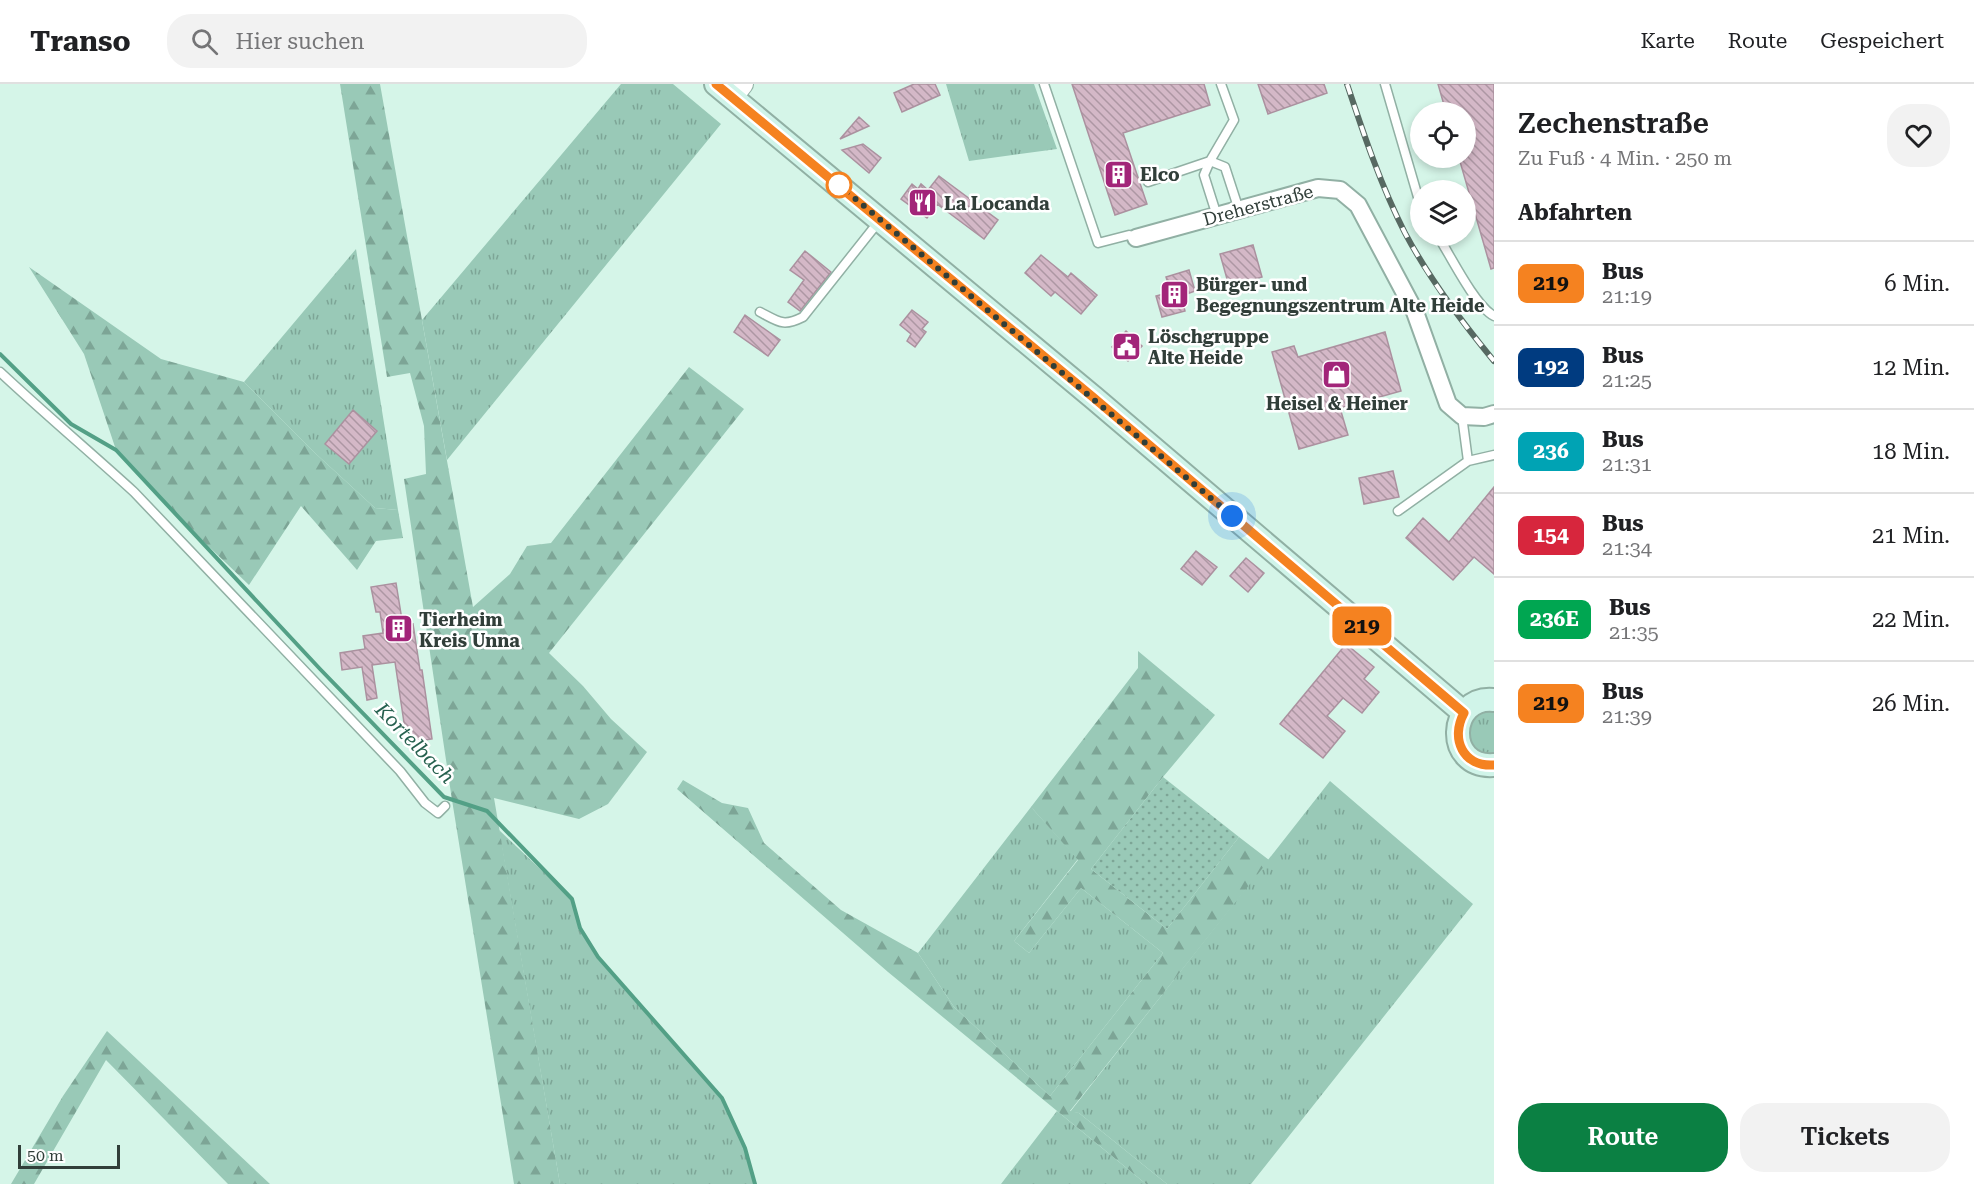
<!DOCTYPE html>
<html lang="de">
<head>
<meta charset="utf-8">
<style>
	body { margin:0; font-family:"Roboto Serif",serif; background:#f2f2f2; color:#202124; height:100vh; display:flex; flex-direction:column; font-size:22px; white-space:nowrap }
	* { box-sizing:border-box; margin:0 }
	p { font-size:20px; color:#757577 }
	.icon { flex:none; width:33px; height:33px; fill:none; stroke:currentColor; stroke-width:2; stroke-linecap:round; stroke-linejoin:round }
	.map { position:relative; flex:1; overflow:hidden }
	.sheet { display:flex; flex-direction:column; background:#fff; width:480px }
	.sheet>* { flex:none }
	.badge { padding:0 12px; border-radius:9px; font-size:21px; line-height:39px }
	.fabs { position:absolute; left:1410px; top:18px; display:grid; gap:12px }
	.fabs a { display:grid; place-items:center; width:66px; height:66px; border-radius:50%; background:#fff; box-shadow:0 3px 9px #0003; font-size:30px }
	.scale { position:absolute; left:18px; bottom:15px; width:102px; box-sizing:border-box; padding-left:6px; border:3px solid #313e39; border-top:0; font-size:16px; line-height:21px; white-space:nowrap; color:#313e39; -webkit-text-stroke:4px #fff; paint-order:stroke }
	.you { position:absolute; width:30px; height:30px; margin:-15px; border:4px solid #fff; border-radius:50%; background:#1a73e8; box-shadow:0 0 0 9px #1a73e833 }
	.map>.badge { position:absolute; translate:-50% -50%; box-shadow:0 0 0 3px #fff }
	h2 { padding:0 24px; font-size:22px; line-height:54px }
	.round { display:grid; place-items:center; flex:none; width:63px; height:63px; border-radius:24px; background:#f2f2f2 }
	.summary { display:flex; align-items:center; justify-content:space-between; height:102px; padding:0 24px }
	h1 { font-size:28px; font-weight:600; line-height:45px }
	.action { display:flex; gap:12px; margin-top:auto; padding:12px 24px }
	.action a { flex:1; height:69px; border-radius:24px; background:#0b8043; color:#fff; font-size:24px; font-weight:600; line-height:69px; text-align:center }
	.action a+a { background:#f2f2f2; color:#202124 }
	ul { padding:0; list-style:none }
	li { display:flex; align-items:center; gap:18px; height:84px; padding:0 24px; border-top:2px solid #e0e0e0 }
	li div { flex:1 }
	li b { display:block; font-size:22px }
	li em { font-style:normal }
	li .badge { min-width:66px; font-weight:700; text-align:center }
	header { display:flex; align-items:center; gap:36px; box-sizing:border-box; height:84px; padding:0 30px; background:#fff; border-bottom:2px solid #e0e0e0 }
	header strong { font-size:28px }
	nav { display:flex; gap:33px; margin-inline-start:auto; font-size:21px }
	.search { width:420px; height:54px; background:#f2f2f2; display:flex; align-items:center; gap:15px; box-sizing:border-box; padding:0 21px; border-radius:24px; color:#757577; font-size:22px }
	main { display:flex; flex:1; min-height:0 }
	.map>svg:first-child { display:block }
</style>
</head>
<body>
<header>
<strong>Transo</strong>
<div class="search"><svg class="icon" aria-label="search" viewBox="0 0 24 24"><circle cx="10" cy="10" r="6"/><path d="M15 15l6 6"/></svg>Hier suchen</div>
<nav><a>Karte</a><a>Route</a><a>Gespeichert</a></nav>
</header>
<main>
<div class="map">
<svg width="1494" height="1100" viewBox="0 0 1494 1100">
	<defs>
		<pattern id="grass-tufts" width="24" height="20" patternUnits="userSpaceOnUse" patternTransform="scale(1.5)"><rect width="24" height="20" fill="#99c9b7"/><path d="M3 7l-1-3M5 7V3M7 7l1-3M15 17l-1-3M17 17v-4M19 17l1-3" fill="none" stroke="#7da596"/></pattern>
		<pattern id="forest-firs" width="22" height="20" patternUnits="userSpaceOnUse" patternTransform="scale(1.5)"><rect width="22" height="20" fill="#99c9b7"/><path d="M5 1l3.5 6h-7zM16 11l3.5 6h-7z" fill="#7da596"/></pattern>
		<pattern id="park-dots" width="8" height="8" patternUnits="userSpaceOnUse" patternTransform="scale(1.5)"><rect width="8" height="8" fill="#99c9b7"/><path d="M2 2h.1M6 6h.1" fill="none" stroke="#7da596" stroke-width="1.8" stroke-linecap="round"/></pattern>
		<pattern id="building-back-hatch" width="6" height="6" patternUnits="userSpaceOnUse" patternTransform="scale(1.5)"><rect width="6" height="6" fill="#d4b8c7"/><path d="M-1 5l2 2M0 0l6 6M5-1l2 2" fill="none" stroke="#ad97a3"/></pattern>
	</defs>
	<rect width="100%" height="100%" fill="#d5f5e8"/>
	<path fill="url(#grass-tufts)" d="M 621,0 L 673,0 L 721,40 L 447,376 L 422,236 Z
		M 946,0 L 1034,0 L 1057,65 L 969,77 Z
		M 356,165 L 398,426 L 375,424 L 315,369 L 244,298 Z
		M 1494,626 L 1494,674 L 1483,674 L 1467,657 L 1469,639 L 1481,627 Z
		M 1330,697 L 1473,820 L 1251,1100 L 1167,1100 L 1079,1029 L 1070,1028 Z
		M 1031,723 L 1078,775 L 1014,857 L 1029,869 L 1081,804 L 1163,869 L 1050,1012 L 954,923 L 918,869 Z
		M 499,746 L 572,815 L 580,844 L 598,873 L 722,1014 L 745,1064 L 755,1100 L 560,1100 Z
		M 1057,1027 L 1146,1100 L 1001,1100 Z"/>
	<path fill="url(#forest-firs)" d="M 340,0 L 380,0 L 473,523 L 510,490 L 527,462 L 551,459 L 689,283 L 744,325 L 549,569 L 583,602 L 611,635 L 647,668 L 608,720 L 579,735 L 494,714 L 560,1100 L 514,1100 L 452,716 L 404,395 L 426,390 L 424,342 L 410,289 L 387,293 Z
		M 29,183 L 161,275 L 244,298 L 315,369 L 375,424 L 398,426 L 403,454 L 376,457 L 357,486 L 301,422 L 249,501 L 202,456 L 116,366 L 84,270 Z
		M 1138,567 L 1215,631 L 1163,693 L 1091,785 L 1167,845 L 1239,753 L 1269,776 L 1070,1027 L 1079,1029 L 1167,1100 L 1146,1100 L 888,888 L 677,705 L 683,696 L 722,719 L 748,724 L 764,759 L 841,826 L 918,869 L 954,923 L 1050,1012 L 1163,869 L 1081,804 L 1029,869 L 1014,857 L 1078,776 L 1031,723 L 1138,584 Z
		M 107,947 L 270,1100 L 228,1100 L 106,976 L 34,1100 L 11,1100 L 63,1012 Z"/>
	<path fill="url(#park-dots)" d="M 1163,693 L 1239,753 L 1167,845 L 1091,785 Z"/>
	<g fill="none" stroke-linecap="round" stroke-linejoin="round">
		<path stroke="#53a086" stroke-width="4" d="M 0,270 L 71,340 L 116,366 L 320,585 L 444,713 L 487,727 L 572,815 L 580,844 L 598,873 L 722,1014 L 745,1064 L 755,1100"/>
	</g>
	<path fill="url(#building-back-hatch)" stroke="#ab919f" stroke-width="1.5" d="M 914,0 L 935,0 L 940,11 L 902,28 L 894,9 Z
		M 1072,0 L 1204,0 L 1210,21 L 1123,49 L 1147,120 L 1115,131 Z
		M 1258,0 L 1324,0 L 1327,9 L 1268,30 Z
		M 1438,0 L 1494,0 L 1494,184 L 1491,185 L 1459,74 L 1466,74 L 1466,28 L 1446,28 Z
		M 859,33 L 869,42 L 840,55 Z
		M 863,60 L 881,74 L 869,89 L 842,66 Z
		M 939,92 L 998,136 L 984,155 L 937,120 L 927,134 L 901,115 L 912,100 L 918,105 L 921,100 L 928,106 Z
		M 1253,161 L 1262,193 L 1229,202 L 1220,170 Z
		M 805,167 L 831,188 L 800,227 L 788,218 L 804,196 L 790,186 Z
		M 1041,171 L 1068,193 L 1071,189 L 1097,211 L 1081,230 L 1055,208 L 1051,212 L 1025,189 Z
		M 1189,186 L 1195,207 L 1181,212 L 1185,227 L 1162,233 L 1156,212 L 1171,208 L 1166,193 Z
		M 912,226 L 928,238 L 922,245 L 926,248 L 915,263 L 907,257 L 911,250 L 900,241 Z
		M 745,231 L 780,256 L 768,272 L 734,248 Z
		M 1126,247 L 1142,262 L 1128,277 L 1112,263 Z
		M 1385,248 L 1401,307 L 1340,324 L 1348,351 L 1299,365 L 1272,268 L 1294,262 L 1298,273 Z
		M 353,326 L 377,347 L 349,380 L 325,360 Z
		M 1393,387 L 1399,413 L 1364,420 L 1359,394 Z
		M 1494,403 L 1494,490 L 1474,473 L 1453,496 L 1406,454 L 1423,434 L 1449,458 Z
		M 1196,467 L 1217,483 L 1202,501 L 1181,485 Z
		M 1246,474 L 1264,489 L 1248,508 L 1230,492 Z
		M 396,499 L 403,542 L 413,540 L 420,586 L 422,586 L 432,655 L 407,659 L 395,578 L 372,581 L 377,614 L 367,616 L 362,583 L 342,586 L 340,569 L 365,565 L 363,552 L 383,549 L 380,528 L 376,528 L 371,503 Z
		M 1346,560 L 1374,583 L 1364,595 L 1379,608 L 1362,629 L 1343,614 L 1327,632 L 1345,647 L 1323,674 L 1280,640 Z"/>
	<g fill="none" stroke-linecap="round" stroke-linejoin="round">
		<defs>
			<path id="service" d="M 1044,0 L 1098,159 L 1129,151 L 1136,154
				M 1385,0 L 1420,120
				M 1148,98 L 1210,77 L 1234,36 L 1221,0
				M 1217,132 L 1204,91 L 1210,77 L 1225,83 L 1239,126
				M 1438,152 C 1450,171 1475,222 1494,232
				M 760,228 C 779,238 783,243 803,233 L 880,136
				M 0,288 C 44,329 90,368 134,408 L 400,687 L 425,719 L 438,729 L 445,722
				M 1468,377 L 1494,371
				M 1398,427 L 1468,377 L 1462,332"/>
			<path id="minor" d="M 1136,154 L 1318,104 L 1340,106 L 1358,121 L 1415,228 L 1448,320 L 1462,332 L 1484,333 L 1494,330"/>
			<path id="tertiary" d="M 732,14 L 743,0"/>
			<path id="secondary" d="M 716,0 L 1094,314 L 1464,629
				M 1494,616 C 1448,611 1444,685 1494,681"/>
		</defs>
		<use href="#service" stroke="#91b0a4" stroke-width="11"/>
		<use href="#minor" stroke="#91b0a4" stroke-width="20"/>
		<use href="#tertiary" stroke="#91b0a4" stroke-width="22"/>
		<use href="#secondary" stroke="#91b0a4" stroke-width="26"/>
		<use href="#service" stroke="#fff" stroke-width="8"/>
		<use href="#minor" stroke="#fff" stroke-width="16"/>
		<use href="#tertiary" stroke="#fff" stroke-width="20"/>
		<use href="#secondary" stroke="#d0f4e9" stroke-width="22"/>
		<defs>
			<path id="rail" d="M 1347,0 C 1364,51 1381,102 1405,149 C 1430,196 1461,237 1494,277"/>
		</defs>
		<use href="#rail" stroke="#576962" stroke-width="6"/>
		<use href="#rail" stroke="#fff" stroke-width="4" stroke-dasharray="11" stroke-linecap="butt"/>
	</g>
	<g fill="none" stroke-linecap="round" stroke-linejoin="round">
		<defs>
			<path id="line" d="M 716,0 L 1094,314 L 1464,629 C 1450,655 1463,683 1494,681"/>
		</defs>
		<use href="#line" stroke="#fff" stroke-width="14"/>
		<use href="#line" stroke="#f58220" stroke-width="9"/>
		<path stroke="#313e39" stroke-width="6" stroke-dasharray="0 10.8" d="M 839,101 L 1232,432"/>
	</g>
	<defs>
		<symbol id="building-square" viewBox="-11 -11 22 22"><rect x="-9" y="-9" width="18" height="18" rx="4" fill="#a22579" stroke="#fff"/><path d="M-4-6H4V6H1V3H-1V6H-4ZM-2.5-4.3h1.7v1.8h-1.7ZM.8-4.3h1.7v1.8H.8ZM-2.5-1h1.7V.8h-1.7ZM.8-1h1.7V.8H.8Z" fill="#fff"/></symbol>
		<symbol id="restaurant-square" viewBox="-11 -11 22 22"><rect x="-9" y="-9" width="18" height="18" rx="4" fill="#a22579" stroke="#fff"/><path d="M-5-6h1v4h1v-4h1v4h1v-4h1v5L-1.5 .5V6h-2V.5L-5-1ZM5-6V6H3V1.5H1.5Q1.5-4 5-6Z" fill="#fff"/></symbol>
		<symbol id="civic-square" viewBox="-11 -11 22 22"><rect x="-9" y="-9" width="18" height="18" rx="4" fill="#a22579" stroke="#fff"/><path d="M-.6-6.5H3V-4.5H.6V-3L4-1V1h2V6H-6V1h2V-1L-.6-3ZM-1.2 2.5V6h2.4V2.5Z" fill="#fff"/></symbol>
		<symbol id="shop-square" viewBox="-11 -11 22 22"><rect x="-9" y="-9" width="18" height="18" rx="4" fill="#a22579" stroke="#fff"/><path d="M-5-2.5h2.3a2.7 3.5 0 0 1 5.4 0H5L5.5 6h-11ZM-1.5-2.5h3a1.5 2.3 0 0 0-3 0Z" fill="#fff"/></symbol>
	</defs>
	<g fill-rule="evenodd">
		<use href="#building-square" x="1102" y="74" width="33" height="33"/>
		<use href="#restaurant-square" x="906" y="102" width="33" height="33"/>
		<use href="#building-square" x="1158" y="194" width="33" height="33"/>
		<use href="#civic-square" x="1110" y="246" width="33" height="33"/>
		<use href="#shop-square" x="1320" y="274" width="33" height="33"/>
		<use href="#building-square" x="382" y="528" width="33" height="33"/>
	</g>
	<circle fill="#fff" stroke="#f58220" stroke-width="3" cx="839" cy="101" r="12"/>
	<g text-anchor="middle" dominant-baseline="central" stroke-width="5" stroke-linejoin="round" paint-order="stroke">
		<g font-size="18" font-weight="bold" fill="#313e39" stroke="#fff" text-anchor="start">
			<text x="1140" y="90">Elco</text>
			<text x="944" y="119">La Locanda</text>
			<text x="1196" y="200">Bürger- und<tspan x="1196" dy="21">Begegnungszentrum Alte Heide</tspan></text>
			<text x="1148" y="252">Löschgruppe<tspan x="1148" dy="21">Alte Heide</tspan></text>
			<text x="1337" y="319" text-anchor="middle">Heisel &amp; Heiner</text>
			<text x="419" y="535">Tierheim<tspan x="419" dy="21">Kreis Unna</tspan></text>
		</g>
		<g font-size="18" fill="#313e39" stroke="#fff">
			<text transform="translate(1258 121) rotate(-15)">Dreherstraße</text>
		</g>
		<g font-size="20" font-style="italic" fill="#26614f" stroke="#fff">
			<text transform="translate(415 659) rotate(46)">Kortelbach</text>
		</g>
	</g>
</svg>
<div class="fabs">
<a><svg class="icon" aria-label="locate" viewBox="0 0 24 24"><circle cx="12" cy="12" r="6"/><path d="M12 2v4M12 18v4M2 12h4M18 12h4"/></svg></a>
<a><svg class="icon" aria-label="layers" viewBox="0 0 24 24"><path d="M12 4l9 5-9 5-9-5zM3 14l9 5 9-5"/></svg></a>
</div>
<div class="scale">50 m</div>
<div class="you" style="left:1232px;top:432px"></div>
<b class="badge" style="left:1362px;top:542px;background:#f58220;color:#111">219</b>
</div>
<section class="sheet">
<div class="summary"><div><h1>Zechenstraße</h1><p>Zu Fuß · 4 Min. · 250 m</p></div><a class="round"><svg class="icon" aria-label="heart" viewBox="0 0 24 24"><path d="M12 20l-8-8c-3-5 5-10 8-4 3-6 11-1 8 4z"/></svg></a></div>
<h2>Abfahrten</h2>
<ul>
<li><span class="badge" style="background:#f58220;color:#111">219</span><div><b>Bus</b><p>21:19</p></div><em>6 Min.</em></li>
<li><span class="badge" style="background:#003b80;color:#fff">192</span><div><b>Bus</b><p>21:25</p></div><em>12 Min.</em></li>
<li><span class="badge" style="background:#00a3b4;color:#fff">236</span><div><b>Bus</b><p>21:31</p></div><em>18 Min.</em></li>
<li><span class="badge" style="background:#d7263d;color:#fff">154</span><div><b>Bus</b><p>21:34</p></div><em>21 Min.</em></li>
<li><span class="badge" style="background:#00a651;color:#fff">236E</span><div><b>Bus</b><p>21:35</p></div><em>22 Min.</em></li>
<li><span class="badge" style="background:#f58220;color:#111">219</span><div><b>Bus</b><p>21:39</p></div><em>26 Min.</em></li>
</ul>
<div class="action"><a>Route</a><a>Tickets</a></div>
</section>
</main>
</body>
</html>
